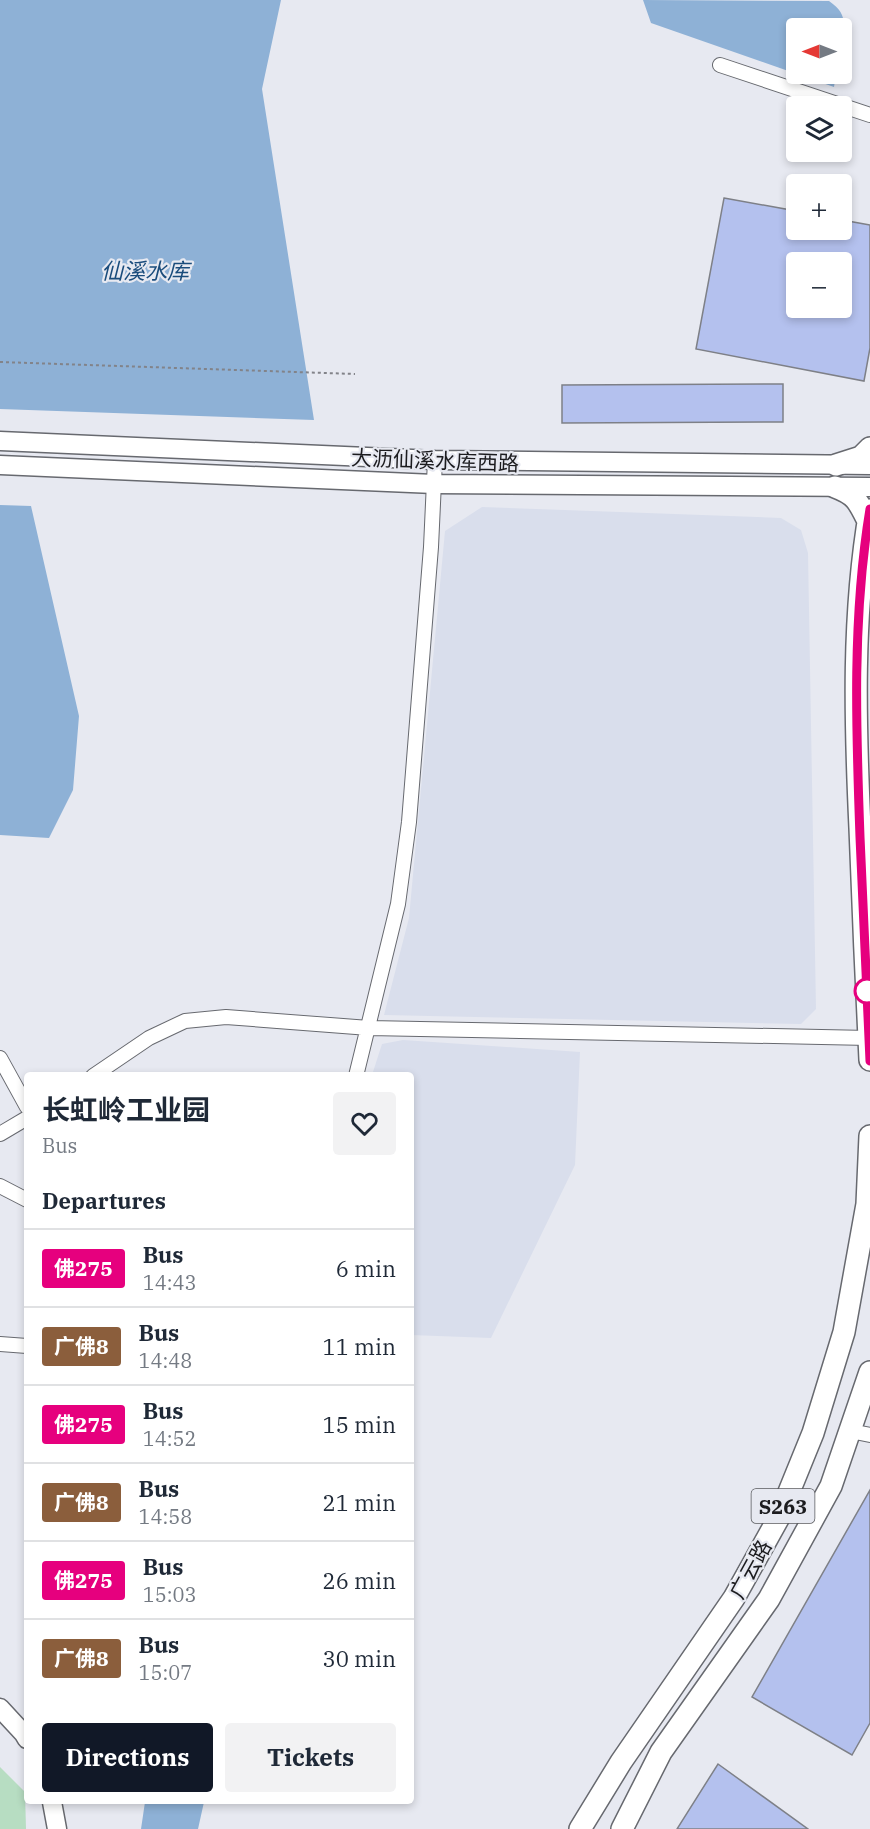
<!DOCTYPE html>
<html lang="en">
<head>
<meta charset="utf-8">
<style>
	body { margin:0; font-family:"IBM Plex Serif","Noto Sans SC",serif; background:#f2f2f3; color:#1f2937; height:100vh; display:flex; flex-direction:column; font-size:22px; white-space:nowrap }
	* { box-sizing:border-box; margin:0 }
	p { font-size:20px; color:#747a83 }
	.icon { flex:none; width:33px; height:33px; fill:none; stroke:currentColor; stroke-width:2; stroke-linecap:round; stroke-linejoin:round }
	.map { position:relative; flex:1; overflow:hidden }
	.drawer { position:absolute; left:24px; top:1072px; width:390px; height:732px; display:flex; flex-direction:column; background:#fff; border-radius:6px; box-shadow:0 3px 9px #0003 }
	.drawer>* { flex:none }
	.badge { padding:0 12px; border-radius:4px; font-size:21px; line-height:39px }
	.needle { width:39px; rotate:270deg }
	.tools { position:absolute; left:786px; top:18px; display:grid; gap:12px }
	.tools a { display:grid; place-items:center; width:66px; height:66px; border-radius:6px; background:#fff; box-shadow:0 3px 9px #0003; font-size:30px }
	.map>.badge { position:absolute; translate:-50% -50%; box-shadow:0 0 0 3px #fff }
	h2 { padding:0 18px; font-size:22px; line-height:54px }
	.round { display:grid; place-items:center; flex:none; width:63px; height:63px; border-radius:6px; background:#f2f2f3 }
	.headline { display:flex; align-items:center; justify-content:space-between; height:102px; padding:0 18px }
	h1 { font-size:28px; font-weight:700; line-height:45px }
	.cta { display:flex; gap:12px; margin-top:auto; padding:12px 18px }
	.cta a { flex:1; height:69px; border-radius:6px; background:#111827; color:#fff; font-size:24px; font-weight:700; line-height:69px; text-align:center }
	.cta a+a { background:#f2f2f3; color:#1f2937 }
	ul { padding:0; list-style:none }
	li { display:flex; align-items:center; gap:18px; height:78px; padding:0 18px; border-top:2px solid #e0e1e3 }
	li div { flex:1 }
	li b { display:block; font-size:22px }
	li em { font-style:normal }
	li .badge { min-width:66px; font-weight:700; text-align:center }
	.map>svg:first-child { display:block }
</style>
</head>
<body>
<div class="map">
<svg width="870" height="1829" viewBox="0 0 870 1829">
	<rect width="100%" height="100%" fill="#e7e9f1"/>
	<path fill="#d9deec" d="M 482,507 L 781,518 L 801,530 L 808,553 L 816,1009 L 801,1024 L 384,1015 L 409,918 L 445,531 Z
		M 403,1040 L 580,1052 L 575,1165 L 491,1338 L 411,1335 L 411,1076 L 372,1075 L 382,1044 Z"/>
	<path fill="#b7ddc2" d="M 0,1767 L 25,1792 L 26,1829 L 0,1829 Z"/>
	<path fill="#8eb1d6" d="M 0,0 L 281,0 L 262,89 L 314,420 L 0,409 Z
		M 643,0 L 829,1 C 846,13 845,21 842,40 L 842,28 L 796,28 L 796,74 L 836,74 L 834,87 L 651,23 Z
		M 0,505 L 31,506 L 79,716 L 73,790 L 49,838 L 0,835 Z
		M 145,1802 L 204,1802 L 198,1829 L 141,1829 Z"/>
	<path fill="#b4c1ee" stroke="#7e8087" stroke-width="1.5" fill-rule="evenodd" d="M 724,198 L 796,211 L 796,230 L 842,230 L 842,220 L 870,225 L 870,348 L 864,381 L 696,349 ZM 796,262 L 842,262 L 842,308 L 796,308 Z
		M 783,384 L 783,422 L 562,423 L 562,385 Z
		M 870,1490 L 870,1723 L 852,1755 L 752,1697 Z
		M 718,1764 L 808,1829 L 677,1829 Z"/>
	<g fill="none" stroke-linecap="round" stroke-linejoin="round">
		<defs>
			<path id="street" d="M 720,65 L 870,115
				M 0,1058 L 27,1107
				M 93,1076 L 149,1038 L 185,1021 L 226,1017 L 369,1028 L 869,1038
				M 356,1076 L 398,904 L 409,822 L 431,547 L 435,460
				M 0,1134 L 27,1118
				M 0,1186 L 27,1200
				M 0,1344 L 27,1346
				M 850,1431 L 870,1435"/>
			<path id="secondary" d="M 0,441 L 435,460 L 870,465
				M 0,465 L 434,484 L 870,487
				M 0,1708 L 24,1734 L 27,1739
				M 52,1802 L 57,1829"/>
			<path id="primary" d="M 836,465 L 861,457 L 870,448
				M 835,487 C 856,495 858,501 868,521
				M 870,510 C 852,615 855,721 860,828 C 863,905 866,983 870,1060
				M 580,1829 L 621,1762 L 734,1598 L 778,1519 L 813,1433 L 844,1332 L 867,1204 L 870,1136
				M 622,1829 L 661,1752 L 769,1599 L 831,1486 L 870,1372"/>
		</defs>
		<use href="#street" stroke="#67696f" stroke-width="16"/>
		<use href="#secondary" stroke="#67696f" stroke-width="21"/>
		<use href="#primary" stroke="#67696f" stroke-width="24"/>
		<path stroke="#828389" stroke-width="2" stroke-dasharray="3 3" stroke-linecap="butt" d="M 0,362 L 355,374"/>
		<use href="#street" stroke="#fff" stroke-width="14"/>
		<use href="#secondary" stroke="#fff" stroke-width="18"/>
		<use href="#primary" stroke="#fff" stroke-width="21"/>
	</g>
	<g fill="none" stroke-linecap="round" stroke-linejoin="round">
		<defs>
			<path id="line" d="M 870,509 C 852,618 856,728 860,837 C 864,912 866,986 870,1061"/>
		</defs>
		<use href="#line" stroke="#fff" stroke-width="14"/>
		<use href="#line" stroke="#e6007e" stroke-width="9"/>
	</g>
	<circle fill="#fff" stroke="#e6007e" stroke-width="3" cx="867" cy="991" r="12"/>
	<g text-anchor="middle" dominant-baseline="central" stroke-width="4.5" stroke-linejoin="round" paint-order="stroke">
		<rect fill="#e7e9f1" stroke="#595a5e" stroke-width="1.5" x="751.5" y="1489" width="63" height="34" rx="4.5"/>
		<g font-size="20" font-weight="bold" fill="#1c1c1f">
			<text x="783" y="1506">S263</text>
		</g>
		<g font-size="21" fill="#1c1c1f" stroke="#e7e9f1">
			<text transform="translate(435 460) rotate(2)">大沥仙溪水库西路</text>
			<text transform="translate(750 1569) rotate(-61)">广云路</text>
		</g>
		<g font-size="22" font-style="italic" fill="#1a4c7c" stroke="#e7e9f1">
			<text x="145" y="270">仙溪水库</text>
		</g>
	</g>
</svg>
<div class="tools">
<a><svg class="needle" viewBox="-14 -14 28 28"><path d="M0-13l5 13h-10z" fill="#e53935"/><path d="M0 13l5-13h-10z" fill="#747a83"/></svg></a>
<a><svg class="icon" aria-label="layers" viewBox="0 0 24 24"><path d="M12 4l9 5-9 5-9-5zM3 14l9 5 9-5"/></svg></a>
<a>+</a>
<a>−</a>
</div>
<section class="drawer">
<div class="headline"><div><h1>长虹岭工业园</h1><p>Bus</p></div><a class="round"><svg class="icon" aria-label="heart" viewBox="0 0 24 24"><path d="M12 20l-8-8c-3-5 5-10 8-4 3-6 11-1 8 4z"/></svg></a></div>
<h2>Departures</h2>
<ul>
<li><span class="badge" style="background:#e6007e;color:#fff">佛275</span><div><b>Bus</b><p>14:43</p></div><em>6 min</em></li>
<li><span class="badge" style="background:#8b5e3c;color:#fff">广佛8</span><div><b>Bus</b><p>14:48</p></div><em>11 min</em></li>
<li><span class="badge" style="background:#e6007e;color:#fff">佛275</span><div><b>Bus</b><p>14:52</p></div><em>15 min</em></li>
<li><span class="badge" style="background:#8b5e3c;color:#fff">广佛8</span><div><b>Bus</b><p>14:58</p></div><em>21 min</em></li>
<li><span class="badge" style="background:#e6007e;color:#fff">佛275</span><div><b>Bus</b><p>15:03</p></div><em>26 min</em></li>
<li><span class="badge" style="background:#8b5e3c;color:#fff">广佛8</span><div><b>Bus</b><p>15:07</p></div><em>30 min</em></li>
</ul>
<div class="cta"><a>Directions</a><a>Tickets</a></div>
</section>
</div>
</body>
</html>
